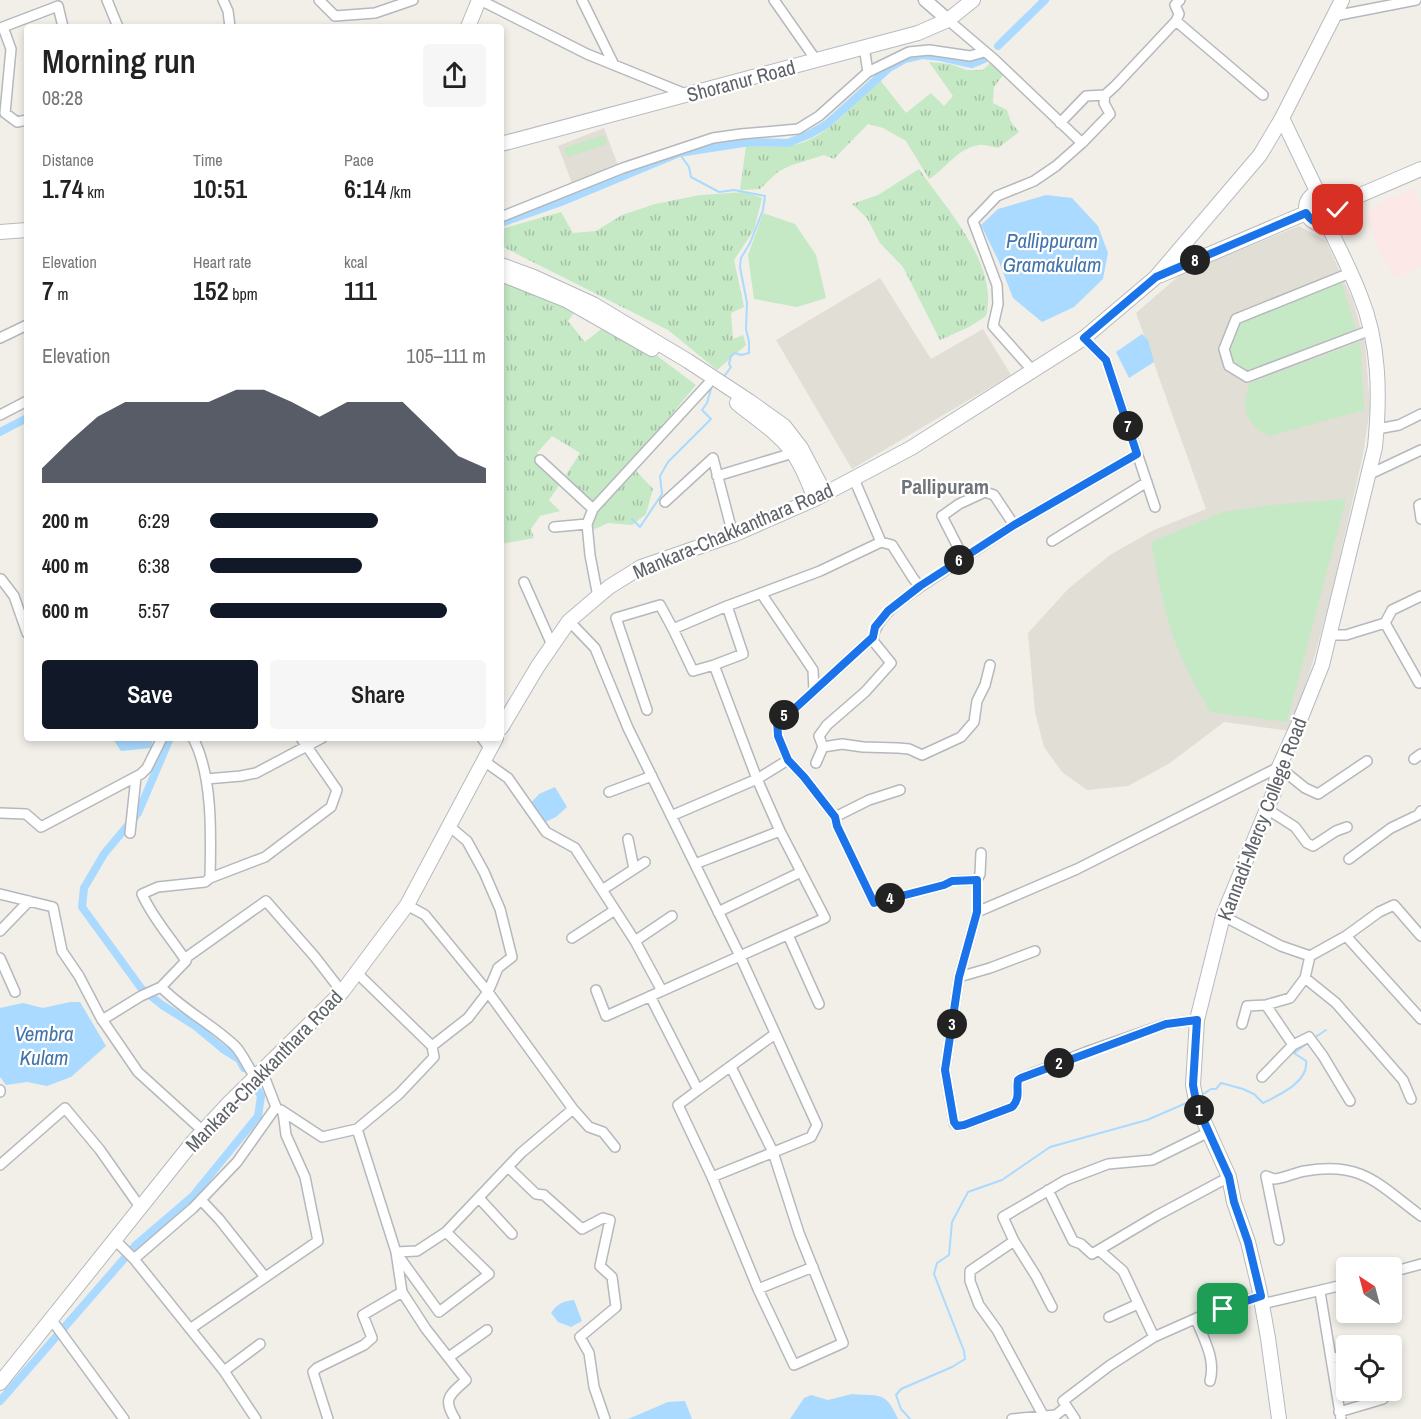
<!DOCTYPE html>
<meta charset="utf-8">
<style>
:root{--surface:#fff;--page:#f6f6f6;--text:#222;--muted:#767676;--accent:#111827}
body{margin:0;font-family:"Archivo Narrow",sans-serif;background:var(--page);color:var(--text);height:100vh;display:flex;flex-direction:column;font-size:22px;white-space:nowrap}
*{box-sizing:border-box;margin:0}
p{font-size:20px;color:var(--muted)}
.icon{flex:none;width:33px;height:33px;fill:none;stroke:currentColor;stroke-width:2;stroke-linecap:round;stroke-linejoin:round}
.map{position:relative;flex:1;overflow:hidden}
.details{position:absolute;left:24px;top:24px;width:480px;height:717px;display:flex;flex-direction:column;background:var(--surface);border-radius:6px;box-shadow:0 3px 9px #0003}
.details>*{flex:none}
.needle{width:39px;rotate:324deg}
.tools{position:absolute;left:1336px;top:1257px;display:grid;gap:12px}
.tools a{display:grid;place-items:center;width:66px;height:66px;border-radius:6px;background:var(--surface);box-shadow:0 3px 9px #0003;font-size:30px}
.pin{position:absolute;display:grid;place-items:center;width:51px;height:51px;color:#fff;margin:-26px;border-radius:12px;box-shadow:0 3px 9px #0006}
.km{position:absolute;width:30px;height:30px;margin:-15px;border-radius:50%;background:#222;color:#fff;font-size:16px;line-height:30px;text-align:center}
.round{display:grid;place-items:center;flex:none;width:63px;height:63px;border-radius:6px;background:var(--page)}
.summary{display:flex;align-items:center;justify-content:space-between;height:102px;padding:0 18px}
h1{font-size:33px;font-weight:600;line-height:45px}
.figures{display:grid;grid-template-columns:repeat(3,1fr);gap:9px;height:102px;padding:6px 18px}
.figures div{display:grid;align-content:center}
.figures b{font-size:26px;font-weight:600}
.figures small{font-size:16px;font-weight:400}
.figures p{font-size:16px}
.chart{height:168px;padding:12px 18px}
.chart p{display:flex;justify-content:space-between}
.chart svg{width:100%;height:108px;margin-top:6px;fill:var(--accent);opacity:.7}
.action{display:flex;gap:12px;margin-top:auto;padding:12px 18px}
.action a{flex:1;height:69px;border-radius:6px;background:var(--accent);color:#fff;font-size:24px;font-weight:600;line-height:69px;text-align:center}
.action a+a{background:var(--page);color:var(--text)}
ul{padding:0 18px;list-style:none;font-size:20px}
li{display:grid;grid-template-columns:96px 72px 1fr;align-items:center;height:45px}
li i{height:15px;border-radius:8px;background:var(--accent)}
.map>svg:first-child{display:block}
.education{fill:#e1ded6}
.medical{fill:#fce8e6}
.grass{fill:url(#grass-tufts)}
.park{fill:#c5e8c5}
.water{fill:#aadaff}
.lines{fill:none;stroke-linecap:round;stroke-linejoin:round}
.stream{stroke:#aadaff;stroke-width:2}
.canal{stroke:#aadaff;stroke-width:8}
.minor-casing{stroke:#b5b8bc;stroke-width:12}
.tertiary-casing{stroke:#b5b8bc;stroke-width:15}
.secondary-casing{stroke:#b6babf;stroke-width:16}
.minor{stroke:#fff;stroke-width:9}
.tertiary{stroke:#fff;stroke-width:12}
.secondary{stroke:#fff;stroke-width:14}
.route-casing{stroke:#fff;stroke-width:12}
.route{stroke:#1a73e8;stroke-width:8}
.labels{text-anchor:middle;stroke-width:4.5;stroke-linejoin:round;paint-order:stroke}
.street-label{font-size:20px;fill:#5f6368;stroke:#fff}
.water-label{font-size:21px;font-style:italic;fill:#4174aa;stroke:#fff}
.neighbourhood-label{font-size:21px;font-weight:bold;fill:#70757a;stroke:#fff}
</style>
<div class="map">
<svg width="1421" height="1419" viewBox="0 0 1421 1419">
<defs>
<pattern id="grass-tufts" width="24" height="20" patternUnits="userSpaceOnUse" patternTransform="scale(1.5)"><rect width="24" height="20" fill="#c5e8c5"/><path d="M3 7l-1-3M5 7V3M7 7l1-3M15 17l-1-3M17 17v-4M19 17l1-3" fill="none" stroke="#a3c0a4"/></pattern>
</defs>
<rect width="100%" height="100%" fill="#f1efe8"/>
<path class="education" d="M604,128L619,168L573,186L558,146Z
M1299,226L1326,241L1352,298L1365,342L1370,407L1363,455L1331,595L1315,655L1291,731L1224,722L1170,763L1128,786L1087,790L1062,772L1044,747L1035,712L1028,633L1068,589L1110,555L1154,530L1206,509L1136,313L1181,274Z
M880,278L931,359L983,329L1011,375L852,469L776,340Z"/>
<path class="medical" d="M1413,187L1421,207V266L1396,278L1379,252L1366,214L1389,198L1401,195Z"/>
<path class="grass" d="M929,62L950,64L966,70H983L990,63L1003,75L994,87L993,103L1007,110L1011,122L1019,132L998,148C992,147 984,144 979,145C957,148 946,169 929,179L906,141L883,128L868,124L834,159L824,155L792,165L779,171L760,189L740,190L746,146C761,146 778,147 793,145C827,140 855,100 880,80L906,113L931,93L944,106L953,96Z
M919,169C947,210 999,264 986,316L969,327L940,340L903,267L880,243L867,218L852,204L878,195Z
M745,192L762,198L754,230L734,260L744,307L731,313L733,339L743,335L746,345L717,370L668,330L501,246V229L561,212L573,233L596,231L622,215L655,204L700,195Z
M501,280L576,310L568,321L585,342L605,326L656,355L696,385L635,458L637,472L653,489L646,514L632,525L608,523L595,529L587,522L595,507L566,475L580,453L552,436L537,453L560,484L549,500L560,511L540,516L531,529L534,538L501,544Z"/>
<path class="park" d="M604,135L607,144L567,157L564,148Z
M763,213L795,224L816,255L826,298L797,307L754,299L748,255Z
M1340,278L1356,329L1249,370L1240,369C1229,357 1224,347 1224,331L1233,318Z
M1360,342L1364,410L1269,436C1246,426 1240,406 1250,383Z
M1346,499L1287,722L1210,712C1196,686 1181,661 1172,633C1162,603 1157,572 1151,542L1223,512L1271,505Z"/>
<path class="water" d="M1046,195L1072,198L1098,226L1108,253L1103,279L1074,307L1042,322L1013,298L999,262L981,225L998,209Z
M1142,334L1148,340L1154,362L1129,378L1116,352Z
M112,738H153L151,748L121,751Z
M555,787L567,807L556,817L541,824L530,804L539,794Z
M70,1002H80L106,1046L71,1077L47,1086L27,1082L6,1085L0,1077V1008L23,1003L43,1008Z
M574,1300L582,1321L571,1327L558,1322L551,1313C557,1304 563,1301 574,1300Z
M852,1394C878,1397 885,1389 898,1419H790L804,1398L811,1395L828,1400Z
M685,1401L692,1419H628L668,1402Z"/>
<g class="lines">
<path class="stream" d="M679,153L689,167L691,177L719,192L734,190L765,196L763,210L750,243L741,258L740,267L747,303L746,329L749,342V353L741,355L735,353L731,356L729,364L731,367L723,378
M632,519L640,527L662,494L660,476L668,462L711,419L702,410L707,403L711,389
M1317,1036L1326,1030
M1200,1096L1211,1089H1216L1221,1083L1243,1089L1254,1094L1263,1103C1279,1095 1309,1082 1306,1061L1294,1053L1305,1045
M910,1419L901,1409L896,1395L901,1389L952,1367L965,1359L964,1351L934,1274L937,1263L949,1255L952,1222L968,1192L1002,1180L1050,1147L1147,1120L1191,1101"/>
<path class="canal" d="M998,46L1045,0
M501,223L561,202L679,153L750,142L788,143L810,134L827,124L889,68L905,59L922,55L940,57L972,64L984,59
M0,432L27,418
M170,738L138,813L104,854L84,888L82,907L141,988L162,1005L194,1025L223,1049L239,1059L244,1068
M0,1401L137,1244L193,1196L258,1116L261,1096L256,1087"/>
<defs>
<path id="minor" d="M107,0L118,27
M223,0L228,11L230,27
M319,0L335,16L375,13L413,0
M480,0L587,54L688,95
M582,0L614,65
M774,0L816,60
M1334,16L1416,0
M948,20L995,60L1082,143L1056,166L1034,181L997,196L973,221L997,285L998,304L993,326L1033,371
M1176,21L1263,95
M864,47L868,72
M27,120L17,122L5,113L11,49L3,27L58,6L63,27
M1060,123L1086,96L1105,95L1115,86L1176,21L1179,14L1175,5L1180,0
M1082,143L1110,114L1104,103L1105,95
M501,217L623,168L713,138L741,134L798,129L819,116L868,72L909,52L929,50L970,56L984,52
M1350,273L1236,319L1224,349L1229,366L1247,377L1371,330
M0,338L27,325
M1084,338L1106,360L1155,507
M0,415L27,401
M1377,429L1399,425L1421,414
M540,460L593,509
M1368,475L1421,450
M717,476L793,453
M854,479L881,542
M665,502L713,458L733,535
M1421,504L1419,505L1421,519
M554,527L587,524
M1052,541L1147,482
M963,557L942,516L959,504L985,492L994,495L1014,525
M1,579L14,596L27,633
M524,582L552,645
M761,593L813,670L814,691L792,711L777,719L778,736L788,760L804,777L835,817L837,826L874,903L944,885L952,881L977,880
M598,597L590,555L587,524L593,509L708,384
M569,621L595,648L628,728L740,956L817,1125L811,1137L712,1177L758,1289L794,1365L843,1343L799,1233L773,1152L731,1067
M1385,623L1419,683
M1331,635H1346L1385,623L1392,610L1421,596
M714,665L743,654L727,606
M814,691L873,637C878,614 903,600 920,587
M647,710L616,618L660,605L673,629L727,606L820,571L881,542L892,545L913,578L920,587L1014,525L1137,454
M482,738L490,749
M823,747L819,736L827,725L865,692L891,663L874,642L873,637
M1414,759L1421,754
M484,761L508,778L546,832L575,848L635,941L662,991
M816,763L823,747L842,744L863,747L898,748L909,749L922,755L961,737L974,722L977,701L985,685L990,665
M206,779L241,776L256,773L322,738
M609,792L652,776
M1267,809L1295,827L1307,843L1313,846L1336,831L1347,827
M0,813L26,814L41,827L141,774L147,768L162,738
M671,816L757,779L788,760
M835,817L869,800L900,790
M130,833L136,777
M628,839L634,869
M981,853L980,874L977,880V912L959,977L945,1070L954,1123L957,1126L964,1125L1012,1107C1021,1098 1016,1089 1018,1080L1021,1078L1086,1052L1166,1024L1197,1020
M1349,859L1391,828L1418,815L1421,811
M695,864L780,831
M210,878L265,857L331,807L337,790L301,738
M602,890L645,862
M0,894L53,907L62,951L79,976L101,1018L138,1072L203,1131
M407,905L425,915L488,992L573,1109L589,1127L603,1132L615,1147
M718,912L801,872
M977,912L1077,869L1279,767L1305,788L1318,794L1367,761
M1223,916L1281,946L1310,956L1305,978
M0,931L29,901
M788,935L819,1004
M1346,936L1379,912L1394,905L1421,936
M572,938L615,910
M635,941L672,916
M1310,956L1346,936L1421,1019
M0,958L15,992
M186,961L187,957L266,901L315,957L342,992
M357,973L432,1046L468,1018L488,992L498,968L512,957L500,909L484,872L467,841L449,826
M959,977L990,968L1035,951
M596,990L606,1016L825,918L780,831L757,779L714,665L693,671L673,629
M650,996L698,1090L678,1105L712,1177
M102,1020L141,996L161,987
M1242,1024L1247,1006L1266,1005
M432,1046L434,1057L399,1094L357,1129L396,1252L417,1251L446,1232L521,1153L573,1109
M1262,1077L1293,1045
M0,1090V1092
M698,1090L775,1034
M1350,1101L1323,1056L1309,1037L1293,1045L1266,1005L1290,998L1305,978L1336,1003L1403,1080L1411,1099
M281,1110L322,1137L357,1129
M0,1165L65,1108L100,1150L140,1207
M508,1167L536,1194L544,1195L582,1229L603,1218L610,1220L600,1266L612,1277L616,1307L580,1337L589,1353L594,1387L605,1419
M1048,1190L1073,1241L1081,1244L1092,1254L1156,1216L1229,1177
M479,1198L512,1234
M201,1200L219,1219L265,1277
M114,1239L134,1259L193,1208L237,1162L276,1107L262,1071L253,1074C247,1065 242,1053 235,1046C212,1024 183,1010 161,987L186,961C172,939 153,919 142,894L158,887L205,882L210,878C211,836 213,776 193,738
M1279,1240L1266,1176L1274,1179C1284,1178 1294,1173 1305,1171C1362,1161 1378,1184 1421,1216
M1014,1241L1036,1276L1052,1307
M1100,1251L1123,1271L1154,1337
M396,1252L402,1292L426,1329L466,1380C450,1395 442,1398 455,1419
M397,1254L439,1312L489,1274L446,1232
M134,1259L224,1371L256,1419
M1392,1272L1421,1264
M758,1289L813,1267
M1320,1292L1341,1419
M1262,1304L1347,1284
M1109,1317L1138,1304
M51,1319L124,1419
M1196,1319C1204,1340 1216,1359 1210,1381
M190,1329L318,1241L305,1177L286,1135L283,1112
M449,1357L487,1330
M1331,1358L1347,1357
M224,1371L260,1344
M1339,1412L1383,1399
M1044,1417L997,1330L979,1305L970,1281V1271L1014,1241L1003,1217L1066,1180L1108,1164L1152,1160L1209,1132
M328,1419L313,1372L317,1368L364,1345L372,1338L363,1315L402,1292
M1012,1419L1056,1415L1066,1407
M1075,1419L1063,1401L1109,1366L1154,1337L1208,1313L1261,1296"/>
<path id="tertiary" d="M925,0L948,20"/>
<path id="secondary" d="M468,27L479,0
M1282,118L1318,193
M501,144L918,33L948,20L973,0
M1306 208a16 16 0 1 1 32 0a16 16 0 1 1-32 0Z
M1337,205L1421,169
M0,232L27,230
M501,265L534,277L593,304L688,361L749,401L784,426L801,448L825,494
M1161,275L1306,213
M506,276L566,300L652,349
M737,403C755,418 779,433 793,453C803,467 809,484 815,499
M501,728L538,666L569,621L609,587L641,567L733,535L815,499L911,448L1084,338L1156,277L1260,155L1282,118L1342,0
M0,1383L192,1143L229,1103L342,992L407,905L496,738
M1279,1419L1268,1338L1259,1288L1248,1242L1234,1202L1229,1177L1197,1106L1193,1085L1197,1020L1223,916L1274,792L1279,767L1298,725L1322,665L1375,447C1380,397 1380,343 1360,295C1351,271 1338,247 1327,223"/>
</defs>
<use href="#minor" class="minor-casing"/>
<use href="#tertiary" class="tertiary-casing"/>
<use href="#secondary" class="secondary-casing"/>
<use href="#minor" class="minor"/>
<use href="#tertiary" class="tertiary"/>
<use href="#secondary" class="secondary"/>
</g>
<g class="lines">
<defs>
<path id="route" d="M1223,1309L1261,1296L1248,1242L1234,1202L1229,1177L1197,1106L1193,1085L1197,1020L1166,1024L1021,1078L1018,1080C1016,1089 1021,1098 1012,1107L964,1125L957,1126L954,1122L945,1070L959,977L977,912V880L952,881L944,885L874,903L837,826L835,817L804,777L788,760L778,736L777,719L792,711L873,637L875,627L888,611L920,586L1014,525L1137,454L1106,360L1084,338L1156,277L1306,213C1315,228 1332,226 1338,210"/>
</defs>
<use href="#route" class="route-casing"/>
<use href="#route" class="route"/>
</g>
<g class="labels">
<g class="street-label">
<text transform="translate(741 81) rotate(-15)" y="7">Shoranur Road</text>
<text transform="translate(733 531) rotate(-23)" y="7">Mankara-Chakkanthara Road</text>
<text transform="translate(1262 819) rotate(-69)" y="7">Kannadi-Mercy College Road</text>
<text transform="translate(264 1071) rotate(-46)" y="7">Mankara-Chakkanthara Road</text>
</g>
<g class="water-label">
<text x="1052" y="248">Pallippuram<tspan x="1052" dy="24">Gramakulam</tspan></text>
<text x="44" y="1041">Vembra<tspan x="44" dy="24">Kulam</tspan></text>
</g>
<g class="neighbourhood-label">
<text x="945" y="494">Pallipuram</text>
</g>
</g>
</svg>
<div class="tools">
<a><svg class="needle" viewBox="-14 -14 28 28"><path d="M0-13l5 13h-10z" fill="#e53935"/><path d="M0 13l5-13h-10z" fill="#767676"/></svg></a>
<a><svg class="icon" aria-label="locate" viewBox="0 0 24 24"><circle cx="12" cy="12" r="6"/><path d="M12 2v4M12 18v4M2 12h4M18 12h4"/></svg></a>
</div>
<div class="pin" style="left:1223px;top:1309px;background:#1e9e55"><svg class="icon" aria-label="arrive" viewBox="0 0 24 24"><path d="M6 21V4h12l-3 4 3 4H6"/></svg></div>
<div class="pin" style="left:1338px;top:210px;background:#d93025"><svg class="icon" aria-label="check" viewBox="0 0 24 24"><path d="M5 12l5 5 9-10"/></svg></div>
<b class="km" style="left:1199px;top:1110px">1</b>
<b class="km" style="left:1059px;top:1063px">2</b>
<b class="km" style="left:952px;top:1024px">3</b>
<b class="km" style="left:890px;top:898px">4</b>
<b class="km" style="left:784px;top:715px">5</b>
<b class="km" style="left:959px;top:560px">6</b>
<b class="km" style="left:1128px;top:426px">7</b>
<b class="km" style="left:1195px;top:260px">8</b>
<section class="details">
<div class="summary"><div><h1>Morning run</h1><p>08:28</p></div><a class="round"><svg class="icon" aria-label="share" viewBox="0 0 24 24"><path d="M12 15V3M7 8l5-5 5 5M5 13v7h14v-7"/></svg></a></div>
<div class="figures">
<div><p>Distance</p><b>1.74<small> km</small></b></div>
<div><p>Time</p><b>10:51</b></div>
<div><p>Pace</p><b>6:14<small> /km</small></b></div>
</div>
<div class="figures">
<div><p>Elevation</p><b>7<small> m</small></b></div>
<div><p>Heart rate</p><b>152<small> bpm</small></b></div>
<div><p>kcal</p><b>111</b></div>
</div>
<div class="chart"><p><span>Elevation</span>105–111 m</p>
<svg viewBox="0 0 160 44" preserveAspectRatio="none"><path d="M0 44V38L10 27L20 17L30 11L40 11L50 11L60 11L70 6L80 6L90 11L100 17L110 11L120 11L130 11L140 22L150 33L160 38V44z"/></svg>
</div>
<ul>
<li><b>200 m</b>6:29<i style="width:61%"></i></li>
<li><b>400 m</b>6:38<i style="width:55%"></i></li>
<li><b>600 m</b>5:57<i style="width:86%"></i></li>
</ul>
<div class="action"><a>Save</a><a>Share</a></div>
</section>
</div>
